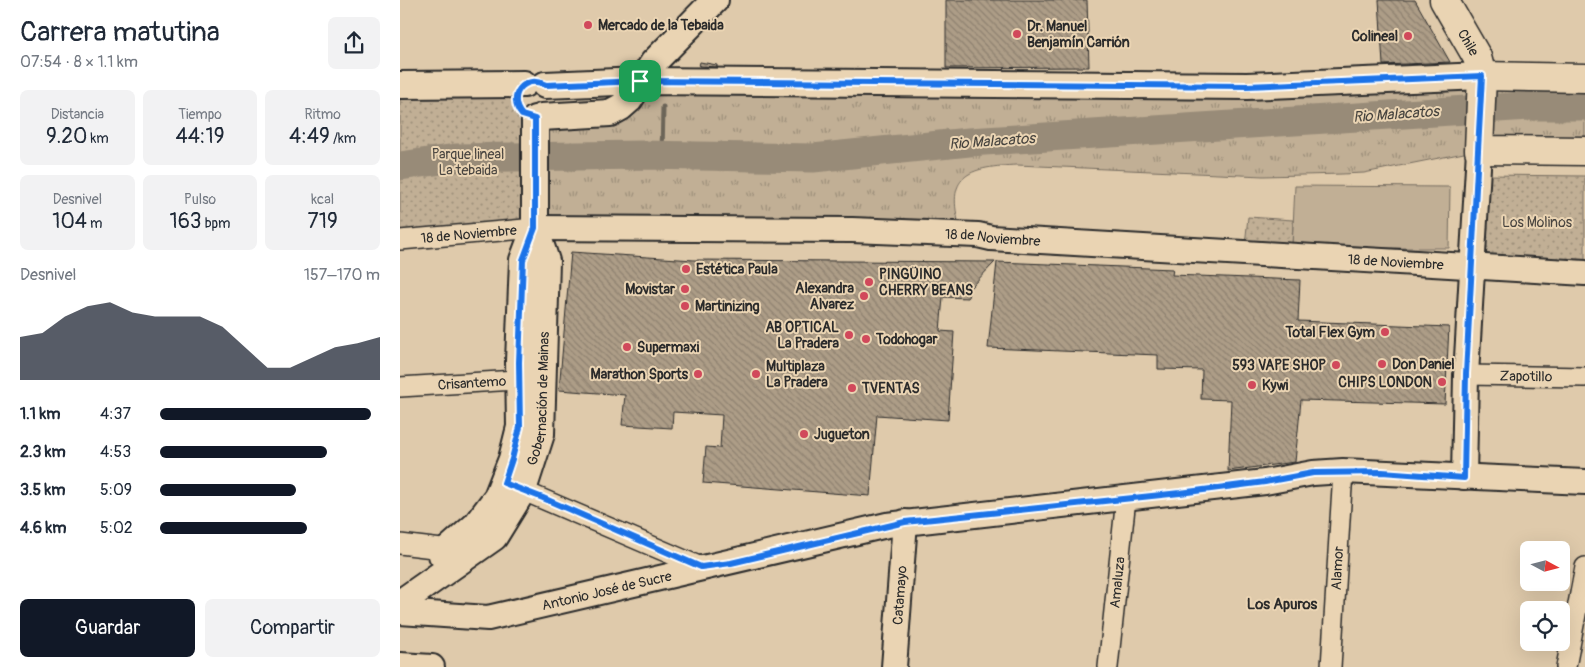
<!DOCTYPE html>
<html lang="es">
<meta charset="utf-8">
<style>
:root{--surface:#fff;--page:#f2f2f3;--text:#1f2937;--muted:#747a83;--accent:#111827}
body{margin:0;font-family:Pangolin,sans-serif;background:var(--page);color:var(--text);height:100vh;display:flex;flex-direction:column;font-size:19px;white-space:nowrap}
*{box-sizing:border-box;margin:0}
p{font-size:16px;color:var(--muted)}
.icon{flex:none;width:28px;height:28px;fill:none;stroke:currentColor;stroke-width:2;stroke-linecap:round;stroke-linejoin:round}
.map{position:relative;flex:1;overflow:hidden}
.sheet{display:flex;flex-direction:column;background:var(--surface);width:400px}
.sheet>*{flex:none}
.needle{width:32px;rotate:97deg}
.tools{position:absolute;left:1120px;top:541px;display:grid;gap:10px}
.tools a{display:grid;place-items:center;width:50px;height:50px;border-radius:8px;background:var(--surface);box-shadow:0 5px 20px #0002;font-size:25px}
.pin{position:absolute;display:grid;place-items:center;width:42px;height:42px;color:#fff;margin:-21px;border-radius:10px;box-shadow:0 2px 8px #0006}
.round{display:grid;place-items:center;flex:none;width:52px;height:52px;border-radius:8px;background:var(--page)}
.overview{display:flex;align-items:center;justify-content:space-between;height:85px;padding:0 20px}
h1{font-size:28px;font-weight:600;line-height:38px}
.stats{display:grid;grid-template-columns:repeat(3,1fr);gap:8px;height:85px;padding:5px 20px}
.stats div{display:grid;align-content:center;border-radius:8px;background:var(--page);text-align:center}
.stats b{font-size:21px;font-weight:600}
.stats small{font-size:14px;font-weight:400}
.stats p{font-size:14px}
.chart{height:140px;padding:10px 20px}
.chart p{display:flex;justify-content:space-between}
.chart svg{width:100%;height:90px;margin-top:5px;fill:var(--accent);opacity:.7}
.primary-button{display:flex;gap:10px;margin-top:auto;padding:10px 20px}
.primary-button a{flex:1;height:58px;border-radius:8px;background:var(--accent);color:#fff;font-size:20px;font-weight:600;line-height:58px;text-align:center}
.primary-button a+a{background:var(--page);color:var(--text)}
ul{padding:0 20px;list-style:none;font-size:16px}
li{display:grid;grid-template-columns:80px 60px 1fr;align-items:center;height:38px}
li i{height:12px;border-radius:6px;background:var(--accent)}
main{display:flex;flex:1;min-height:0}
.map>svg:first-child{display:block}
.grass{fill:url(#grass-tufts);stroke:#766d60}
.park{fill:url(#park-dots);stroke:#766d60}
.pitch{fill:#c1af95;stroke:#766d60}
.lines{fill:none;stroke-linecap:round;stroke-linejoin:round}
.stream{stroke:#6c6559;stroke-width:5}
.river{stroke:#988b78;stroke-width:29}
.building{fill:url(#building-back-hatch);stroke:#2b2b2b}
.minor-casing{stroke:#2b2b2b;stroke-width:22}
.tertiary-casing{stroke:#2b2b2b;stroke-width:28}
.secondary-casing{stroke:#2b2b2b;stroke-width:30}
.primary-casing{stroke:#2b2b2b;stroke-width:31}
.minor{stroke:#ead4b3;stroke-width:19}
.tertiary{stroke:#ead4b3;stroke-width:24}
.secondary{stroke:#ead4b3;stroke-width:26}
.primary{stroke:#ead4b3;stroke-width:28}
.route-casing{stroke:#fff;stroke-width:10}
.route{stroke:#1a73e8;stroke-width:6}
.poi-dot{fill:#d1495b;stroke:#ead4b3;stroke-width:2}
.labels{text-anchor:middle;stroke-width:4;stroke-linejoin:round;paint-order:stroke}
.poi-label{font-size:14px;font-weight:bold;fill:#2b2b2b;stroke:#ead4b3;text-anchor:start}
.street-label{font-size:14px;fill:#2b2b2b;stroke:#ead4b3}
.park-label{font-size:14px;fill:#494540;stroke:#ead4b3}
.water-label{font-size:15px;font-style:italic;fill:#46433e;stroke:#ead4b3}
.neighbourhood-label{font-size:15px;font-weight:bold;fill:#2b2b2b;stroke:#ead4b3}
</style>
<main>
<section class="sheet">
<div class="overview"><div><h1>Carrera matutina</h1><p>07:54 · 8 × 1.1 km</p></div><a class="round"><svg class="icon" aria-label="share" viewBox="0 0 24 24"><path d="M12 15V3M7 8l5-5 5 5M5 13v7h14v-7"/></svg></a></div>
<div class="stats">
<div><p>Distancia</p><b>9.20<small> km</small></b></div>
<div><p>Tiempo</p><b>44:19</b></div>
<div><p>Ritmo</p><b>4:49<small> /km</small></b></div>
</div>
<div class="stats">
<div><p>Desnivel</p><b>104<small> m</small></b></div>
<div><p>Pulso</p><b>163<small> bpm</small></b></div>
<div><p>kcal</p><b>719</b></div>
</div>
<div class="chart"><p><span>Desnivel</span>157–170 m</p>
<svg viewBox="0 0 160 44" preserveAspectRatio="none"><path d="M0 44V23L10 21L20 13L30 8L40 6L50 11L60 13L70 13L80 13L90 18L100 28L110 38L120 38L130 33L140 28L150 26L160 23V44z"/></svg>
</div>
<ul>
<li><b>1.1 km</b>4:37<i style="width:96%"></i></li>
<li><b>2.3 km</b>4:53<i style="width:76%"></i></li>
<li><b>3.5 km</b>5:09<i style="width:62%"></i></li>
<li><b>4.6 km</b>5:02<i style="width:67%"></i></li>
</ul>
<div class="primary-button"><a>Guardar</a><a>Compartir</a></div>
</section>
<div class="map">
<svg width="1185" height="667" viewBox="0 0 1185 667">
<defs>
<pattern id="grass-tufts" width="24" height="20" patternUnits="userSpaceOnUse" patternTransform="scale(1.25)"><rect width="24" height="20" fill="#c1af95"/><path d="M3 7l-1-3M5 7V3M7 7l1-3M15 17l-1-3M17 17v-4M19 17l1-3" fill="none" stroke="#9d8f7a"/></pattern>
<pattern id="park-dots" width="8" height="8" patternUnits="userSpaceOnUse" patternTransform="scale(1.25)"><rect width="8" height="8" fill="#c1af95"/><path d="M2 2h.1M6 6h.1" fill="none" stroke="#9d8f7a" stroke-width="1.8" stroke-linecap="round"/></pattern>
<pattern id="building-back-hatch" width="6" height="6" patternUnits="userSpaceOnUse" patternTransform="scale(1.25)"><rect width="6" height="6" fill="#ad9d87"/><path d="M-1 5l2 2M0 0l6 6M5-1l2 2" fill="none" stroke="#8d806f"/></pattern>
</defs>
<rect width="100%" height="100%" fill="#dfcaab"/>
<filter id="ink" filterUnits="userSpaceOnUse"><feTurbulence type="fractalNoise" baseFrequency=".02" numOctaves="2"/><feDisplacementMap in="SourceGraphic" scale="10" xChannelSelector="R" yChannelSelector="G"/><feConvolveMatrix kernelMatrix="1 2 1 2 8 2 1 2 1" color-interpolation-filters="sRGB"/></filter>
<g filter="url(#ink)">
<path class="grass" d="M1185,78V151L1079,150L964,173L942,174L863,176L617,165C572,167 545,173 559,224L135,228L141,117L210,113L236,89Z"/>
<path class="park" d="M0,85L115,96L119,111L127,117L135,228L0,240Z
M1083,175L1185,176V270L1080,266Z
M848,217L893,220L892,248L845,245Z"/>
<path class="pitch" d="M895,186L1050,187L1049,248H892Z"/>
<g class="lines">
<path class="stream" d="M262,155L263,107"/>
<path class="river" d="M0,166L56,158L112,157L241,155L413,158L569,142L1129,106H1185"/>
</g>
<path class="building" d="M546,0H687L689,67L546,68Z
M979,0H1015L1050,62L983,65Z
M300,62L317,65V67L299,66Z
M171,252L294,260L595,262L569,289L568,298L543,297L540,331L554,332L548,420L477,415L470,496L303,483L306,447L320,448L322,415L273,412L272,428L222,425L225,395L159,390Z
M597,262L773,269L772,275L900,280L898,321L1049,327L1045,404L901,400L895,462L828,471L831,400L801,399L802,370L758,369V355L588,348Z"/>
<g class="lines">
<defs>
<g id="minor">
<path id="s1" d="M0,240L135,228"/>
<path id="s2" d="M1066,375L1185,377"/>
<path id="s3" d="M0,387L131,379"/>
<path d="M112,486L301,567"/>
<path d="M0,544L50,550L56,552"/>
<path id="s4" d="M708,667L726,498"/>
<path id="s5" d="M931,667L943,471"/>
<path d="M1166,667L1185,567"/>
</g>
<g id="tertiary">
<path id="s6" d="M135,228L452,230L578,235L591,238L1185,273"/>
<path d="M1064,477L1066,375L1079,150"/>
<path id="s7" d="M0,612L88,618L487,525L865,482L913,473L943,471L1185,482"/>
<path d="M0,665L32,667"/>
<path id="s8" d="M494,667L505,522"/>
</g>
<g id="secondary">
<path d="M0,85L124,84"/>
<path d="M145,85L240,81L847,86L1082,76"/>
<path d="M141,117L210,113L221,107L229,100L254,62L315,0"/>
<path d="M42,555L76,525L97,497L112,459L120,427L119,361L123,260L135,228"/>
<path id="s9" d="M0,603L94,537L123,490L141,434L146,261L135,228V119"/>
</g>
<g id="primary">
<path id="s10" d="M1044,0L1077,57L1082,76L1079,150L1185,151"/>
<path d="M1082,76L1185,78"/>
</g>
</defs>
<use href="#minor" class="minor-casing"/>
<use href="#tertiary" class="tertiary-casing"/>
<use href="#secondary" class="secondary-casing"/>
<use href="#primary" class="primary-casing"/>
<use href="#minor" class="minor"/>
<use href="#tertiary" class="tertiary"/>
<use href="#secondary" class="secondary"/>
<use href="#primary" class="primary"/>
</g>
</g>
<g class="lines" filter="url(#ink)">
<defs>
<path id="route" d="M1082,76L1066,374L1064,478L982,472L913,473L865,482L780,493L505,522L331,563L301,567L143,498L104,483L112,459L120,427L119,362L123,260L135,228V119L122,115C106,97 124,73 146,85L240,81L847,86Z"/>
</defs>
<use href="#route" class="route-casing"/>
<use href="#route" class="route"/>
</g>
<g class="poi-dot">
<circle cx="188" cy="25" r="5"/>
<circle cx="617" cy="34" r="5"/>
<circle cx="1008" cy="36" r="5"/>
<circle cx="286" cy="269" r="5"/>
<circle cx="469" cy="282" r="5"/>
<circle cx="285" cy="289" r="5"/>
<circle cx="464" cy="296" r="5"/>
<circle cx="285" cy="306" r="5"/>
<circle cx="985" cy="332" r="5"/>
<circle cx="449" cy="335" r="5"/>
<circle cx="466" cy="339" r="5"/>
<circle cx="227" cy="347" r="5"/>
<circle cx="982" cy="364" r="5"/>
<circle cx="936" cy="365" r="5"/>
<circle cx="298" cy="374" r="5"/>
<circle cx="356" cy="374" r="5"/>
<circle cx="1042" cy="382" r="5"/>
<circle cx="852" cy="385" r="5"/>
<circle cx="452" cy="388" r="5"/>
<circle cx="404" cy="434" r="5"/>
</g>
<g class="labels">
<g class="poi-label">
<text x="198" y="30">Mercado de la Tebaida</text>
<text x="627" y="31">Dr. Manuel<tspan x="627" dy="16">Benjamín Carrión</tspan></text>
<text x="998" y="41" text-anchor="end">Colineal</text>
<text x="296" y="274">Estética Paula</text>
<text x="479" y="279">PINGÜINO<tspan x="479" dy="16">CHERRY BEANS</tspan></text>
<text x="454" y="293" text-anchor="end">Alexandra<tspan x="454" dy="16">Alvarez</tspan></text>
<text x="275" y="294" text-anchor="end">Movistar</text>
<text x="295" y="311">Martinizing</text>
<text x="439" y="332" text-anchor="end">AB OPTICAL<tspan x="439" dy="16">La Pradera</tspan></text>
<text x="975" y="337" text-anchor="end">Total Flex Gym</text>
<text x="476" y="344">Todohogar</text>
<text x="237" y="352">Supermaxi</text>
<text x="992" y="369">Don Daniel</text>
<text x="926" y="370" text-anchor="end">593 VAPE SHOP</text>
<text x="366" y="371">Multiplaza<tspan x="366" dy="16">La Pradera</tspan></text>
<text x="288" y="379" text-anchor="end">Marathon Sports</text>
<text x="1032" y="387" text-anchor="end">CHIPS LONDON</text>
<text x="862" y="390">Kywi</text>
<text x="462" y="393">TVENTAS</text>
<text x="414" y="439">Jugueton</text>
</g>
<g class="street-label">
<text dy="5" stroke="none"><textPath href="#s10" startOffset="49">Chile</textPath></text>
<text dy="5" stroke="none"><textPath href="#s1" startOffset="69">18 de Noviembre</textPath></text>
<text dy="5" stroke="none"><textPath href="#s6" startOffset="458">18 de Noviembre</textPath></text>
<text dy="5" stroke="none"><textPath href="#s6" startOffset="862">18 de Noviembre</textPath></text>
<text dy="5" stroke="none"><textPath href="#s2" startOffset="60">Zapotillo</textPath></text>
<text dy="5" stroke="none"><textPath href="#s3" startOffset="72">Crisantemo</textPath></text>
<text dy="5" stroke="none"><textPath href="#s9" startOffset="264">Gobernación de Mainas</textPath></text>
<text dy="5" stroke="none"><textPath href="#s5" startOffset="99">Alamor</textPath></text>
<text dy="5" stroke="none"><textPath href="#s4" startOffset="85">Amaluza</textPath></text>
<text dy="5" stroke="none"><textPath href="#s7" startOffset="210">Antonio José de Sucre</textPath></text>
<text dy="5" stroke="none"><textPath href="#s8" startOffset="72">Catamayo</textPath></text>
</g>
<g class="park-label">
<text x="68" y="159">Parque lineal<tspan x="68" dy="16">La tebaida</tspan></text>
<text x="1137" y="227">Los Molinos</text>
</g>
<g class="water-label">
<text transform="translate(996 114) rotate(-4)" y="5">Rio Malacatos</text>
<text transform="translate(592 141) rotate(-4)" y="5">Rio Malacatos</text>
</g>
<g class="neighbourhood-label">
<text x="882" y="609">Los Apuros</text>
</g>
</g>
</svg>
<div class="tools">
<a><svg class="needle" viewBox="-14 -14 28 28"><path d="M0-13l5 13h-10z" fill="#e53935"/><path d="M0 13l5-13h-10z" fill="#747a83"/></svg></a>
<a><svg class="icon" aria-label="locate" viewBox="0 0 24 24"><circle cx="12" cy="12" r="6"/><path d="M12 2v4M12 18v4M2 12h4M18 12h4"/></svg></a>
</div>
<div class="pin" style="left:240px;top:81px;background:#1e9e55"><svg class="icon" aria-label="arrive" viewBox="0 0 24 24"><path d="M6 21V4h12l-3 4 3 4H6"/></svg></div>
</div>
</main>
